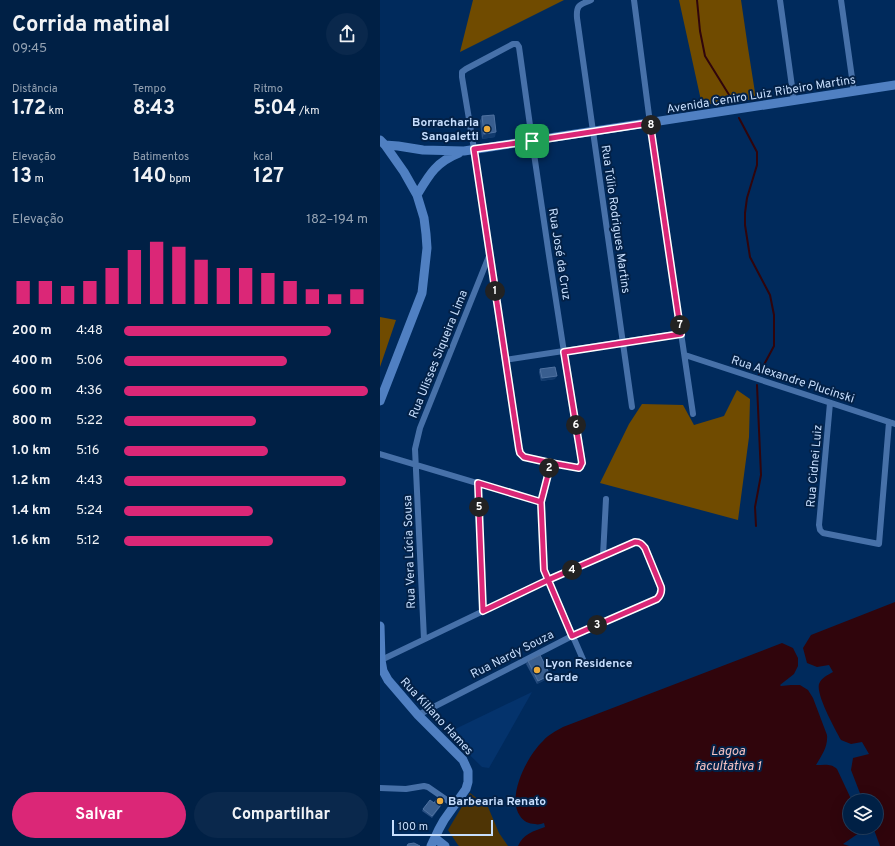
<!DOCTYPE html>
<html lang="pt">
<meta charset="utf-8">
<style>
:root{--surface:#002045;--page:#0a284c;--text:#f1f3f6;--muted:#95a3b3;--line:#223e5e;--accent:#db2777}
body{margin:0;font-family:Overpass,sans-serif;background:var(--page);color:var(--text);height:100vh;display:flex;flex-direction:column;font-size:15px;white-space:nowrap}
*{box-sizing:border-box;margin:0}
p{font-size:13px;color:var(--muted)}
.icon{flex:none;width:22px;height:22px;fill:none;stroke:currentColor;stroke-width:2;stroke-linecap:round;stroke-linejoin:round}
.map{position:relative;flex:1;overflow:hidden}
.details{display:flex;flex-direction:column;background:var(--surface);width:380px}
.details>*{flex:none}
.buttons{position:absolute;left:463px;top:794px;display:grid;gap:8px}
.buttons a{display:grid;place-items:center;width:40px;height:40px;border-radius:50%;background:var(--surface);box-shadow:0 4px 16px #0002,0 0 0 1px var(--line);font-size:20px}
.scale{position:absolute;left:12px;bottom:10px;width:101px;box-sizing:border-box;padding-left:4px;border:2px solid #c7defd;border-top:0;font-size:11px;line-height:14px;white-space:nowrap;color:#c7defd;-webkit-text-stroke:3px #032147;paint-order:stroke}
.pin{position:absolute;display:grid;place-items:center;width:34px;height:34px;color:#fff;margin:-17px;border-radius:8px;box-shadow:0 2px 6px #0006}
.km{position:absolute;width:20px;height:20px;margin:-10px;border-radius:50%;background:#222;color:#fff;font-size:11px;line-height:20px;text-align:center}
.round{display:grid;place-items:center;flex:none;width:42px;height:42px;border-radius:21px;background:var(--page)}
.headline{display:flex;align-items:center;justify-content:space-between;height:68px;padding:0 12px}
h1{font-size:22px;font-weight:700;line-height:30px}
.stats{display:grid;grid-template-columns:repeat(3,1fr);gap:6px;height:68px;padding:4px 12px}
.stats div{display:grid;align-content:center}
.stats b{font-size:20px;font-weight:700}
.stats small{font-size:11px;font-weight:400}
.stats p{font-size:11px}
.chart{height:112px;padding:8px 12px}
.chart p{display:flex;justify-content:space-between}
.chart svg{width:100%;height:72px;margin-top:4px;stroke:var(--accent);stroke-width:6}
.cta{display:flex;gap:8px;margin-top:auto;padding:8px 12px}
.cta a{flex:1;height:46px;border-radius:24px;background:var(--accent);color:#fff;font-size:16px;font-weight:700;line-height:46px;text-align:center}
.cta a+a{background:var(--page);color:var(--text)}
ul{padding:0 12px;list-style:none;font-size:13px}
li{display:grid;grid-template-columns:64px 48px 1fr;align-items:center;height:30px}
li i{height:10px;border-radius:5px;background:var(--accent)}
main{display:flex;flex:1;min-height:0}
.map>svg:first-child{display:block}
.built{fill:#04336c}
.green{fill:#4e3405}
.forest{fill:#704b00}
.water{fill:#30050c}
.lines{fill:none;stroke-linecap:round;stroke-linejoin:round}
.stream{stroke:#30050c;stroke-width:2}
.street{stroke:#4771a9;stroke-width:6}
.secondary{stroke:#5080c2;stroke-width:9}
.wall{fill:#284f82}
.shaded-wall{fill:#113a6d}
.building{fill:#395e8f;stroke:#4f72a1}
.route-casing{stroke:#fff;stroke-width:8}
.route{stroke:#db2777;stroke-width:5}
.poi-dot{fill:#eba93a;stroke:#032147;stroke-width:1.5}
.labels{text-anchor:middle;stroke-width:4;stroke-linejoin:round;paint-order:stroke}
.street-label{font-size:12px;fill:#c7defd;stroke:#032147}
.poi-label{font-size:12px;font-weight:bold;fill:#c7defd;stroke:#032147;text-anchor:start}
.water-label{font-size:13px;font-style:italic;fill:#f3c0c1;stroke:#032147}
</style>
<main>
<section class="details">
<div class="headline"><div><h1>Corrida matinal</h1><p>09:45</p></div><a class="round"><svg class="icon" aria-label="share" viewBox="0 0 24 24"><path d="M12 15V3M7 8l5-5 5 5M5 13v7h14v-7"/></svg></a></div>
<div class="stats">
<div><p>Distância</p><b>1.72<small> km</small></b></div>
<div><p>Tempo</p><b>8:43</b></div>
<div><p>Ritmo</p><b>5:04<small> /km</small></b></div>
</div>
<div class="stats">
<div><p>Elevação</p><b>13<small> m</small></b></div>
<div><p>Batimentos</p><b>140<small> bpm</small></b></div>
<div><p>kcal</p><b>127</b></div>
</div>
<div class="chart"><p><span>Elevação</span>182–194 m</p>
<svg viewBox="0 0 160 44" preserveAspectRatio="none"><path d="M5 44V30M15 44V30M25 44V33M35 44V30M45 44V22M55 44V11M65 44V6M75 44V9M85 44V17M95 44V22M105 44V22M115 44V25M125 44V30M135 44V35M145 44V38M155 44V35"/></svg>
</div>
<ul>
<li><b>200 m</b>4:48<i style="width:85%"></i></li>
<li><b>400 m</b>5:06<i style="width:67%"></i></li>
<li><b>600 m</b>4:36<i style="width:100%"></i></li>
<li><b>800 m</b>5:22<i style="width:54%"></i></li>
<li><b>1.0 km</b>5:16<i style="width:59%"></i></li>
<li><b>1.2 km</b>4:43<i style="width:91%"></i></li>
<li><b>1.4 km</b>5:24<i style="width:53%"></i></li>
<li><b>1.6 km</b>5:12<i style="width:61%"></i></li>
</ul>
<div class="cta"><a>Salvar</a><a>Compartilhar</a></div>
</section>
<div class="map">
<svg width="515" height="846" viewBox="0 0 515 846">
<rect width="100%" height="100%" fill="#002a5c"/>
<path class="built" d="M152,692L109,768L102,767L67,733Z"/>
<path class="green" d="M90,793L108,807L119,833L128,846H79L78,845L68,830Z"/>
<path class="forest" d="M93,0H184L80,52Z
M299,0H361L368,48L376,99L322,105Z
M0,317L16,320L0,367Z
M357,390L370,399L369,437L358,520L220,483L249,424L262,404L303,405L314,425L344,416Z"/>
<path class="water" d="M515,602V846H500L493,827H496V801H483L471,770L473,758L489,754L482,742L471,744L461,740C455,729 436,695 439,684C442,677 448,675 453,672L449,665L437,667L427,663L423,648L431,635Z
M402,643L413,648L418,658V666L414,674L400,685L401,686L411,685H420L428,690L433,698L447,735C448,747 442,755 436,765C444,765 451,763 457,769L472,801H470V827H479V833L463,844L469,846H138C143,834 154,831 165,827L164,823C161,824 158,825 155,824C149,824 143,821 140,816C126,796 148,755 163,741C168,735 176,731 183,727Z"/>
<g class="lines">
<path class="stream" d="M317,0L320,31L325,56L351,98
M359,118L377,152V165L367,198L365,213V225L370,257L390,295L394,315V346L379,374
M376,526L375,507L381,475L377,385"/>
<path class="street" d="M211,0C200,5 196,4 197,18L252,407
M254,0L270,123L313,414
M400,0L414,101
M461,0L474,92
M133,44H137L139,47C158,186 179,325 202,463L201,467L199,468L145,457L140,453L125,360L94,149L82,77V72L86,69Z
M305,355L515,424
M125,360L301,333
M450,403L439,525L440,530L443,533L499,544L509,422
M0,454L161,502
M171,463L161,502L164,570L205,664
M98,483L103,611
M223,556L226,499
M44,639L35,449L40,428L109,256
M1,660L168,580L255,542C260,542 262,544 265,548L281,587C282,592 281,595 277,599L192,636L38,715
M0,788L26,789L44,786L48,787L74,805"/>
<path class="secondary" d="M0,140L5,145L24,172L37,195L44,218L46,234L47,248L42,293L0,401
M5,145L18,146L43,150L84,151L515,85
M37,195C49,175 56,162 79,153
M0,626L1,660L3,671L8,680L38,715L83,760L88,771V782L86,789L64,820L59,829L51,846
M55,838L65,846"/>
</g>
<path class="wall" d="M102,116L115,137L102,139L100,121Z
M160,369L175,379L161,381L159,372Z
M148,661L170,675L169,678L157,684L146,664Z
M54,803H63L52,818L42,811L43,809Z"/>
<path class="shaded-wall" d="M116,132L115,137L102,139L104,134Z
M177,376L175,379L161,381L162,378Z
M170,675L169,678L157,684L158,681Z"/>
<path class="building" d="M114,115L116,132L104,134L102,116Z
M175,367L177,376L162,378L160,369Z
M160,655L170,675L158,681L148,661Z
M58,797L64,801L52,816L43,809L50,800L54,803Z
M34,843L40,846H27L28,844Z"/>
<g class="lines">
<defs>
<path id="route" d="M152,141L94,149L139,449L140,453L144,457L171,463L161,502L164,570L192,636L277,599C281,595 282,592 281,587L265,548C262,544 260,542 255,542L168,580L103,611L98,483L161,502L171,463L199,468L200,467L202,463L184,352L301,334L270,123L152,141"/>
</defs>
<use href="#route" class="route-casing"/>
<use href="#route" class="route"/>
</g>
<g class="poi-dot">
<circle cx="107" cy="129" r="4"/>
<circle cx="157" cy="670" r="4"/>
<circle cx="60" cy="801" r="4"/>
</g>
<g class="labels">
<g class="street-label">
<text transform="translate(381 94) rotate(-9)" y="4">Avenida Ceniro Luiz Ribeiro Martins</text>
<text transform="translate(236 219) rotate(82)" y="4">Rua Túlio Rodrigues Martins</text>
<text transform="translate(180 254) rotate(81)" y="4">Rua José da Cruz</text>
<text transform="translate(58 354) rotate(-68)" y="4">Rua Ulisses Siqueira Lima</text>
<text transform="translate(413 379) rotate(18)" y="4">Rua Alexandre Plucinski</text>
<text transform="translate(434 466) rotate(-85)" y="4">Rua Cidnei Luiz</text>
<text transform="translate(29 552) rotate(-92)" y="4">Rua Vera Lúcia Sousa</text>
<text transform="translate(132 654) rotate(-27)" y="4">Rua Nardy Souza</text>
<text transform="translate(57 716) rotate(47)" y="4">Rua Kiliano Hames</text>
</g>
<g class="poi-label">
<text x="99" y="126" text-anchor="end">Borracharia<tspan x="99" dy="14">Sangaletti</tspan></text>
<text x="165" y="667">Lyon Residence<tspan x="165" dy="14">Garde</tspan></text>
<text x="68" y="805">Barbearia Renato</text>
</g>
<g class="water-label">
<text x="348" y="755">Lagoa<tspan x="348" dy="15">facultativa 1</tspan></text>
</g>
</g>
</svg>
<div class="buttons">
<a><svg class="icon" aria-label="layers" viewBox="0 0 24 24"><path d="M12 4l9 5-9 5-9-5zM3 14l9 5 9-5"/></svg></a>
</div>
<div class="scale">100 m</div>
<div class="pin" style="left:152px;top:141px;background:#1e9e55"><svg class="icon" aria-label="arrive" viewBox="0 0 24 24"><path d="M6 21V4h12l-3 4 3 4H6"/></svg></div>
<b class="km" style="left:115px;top:291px">1</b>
<b class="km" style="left:169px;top:468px">2</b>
<b class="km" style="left:217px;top:625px">3</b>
<b class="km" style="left:192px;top:570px">4</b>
<b class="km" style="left:99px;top:507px">5</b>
<b class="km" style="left:196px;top:425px">6</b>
<b class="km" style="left:300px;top:325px">7</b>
<b class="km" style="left:271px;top:125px">8</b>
</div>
</main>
